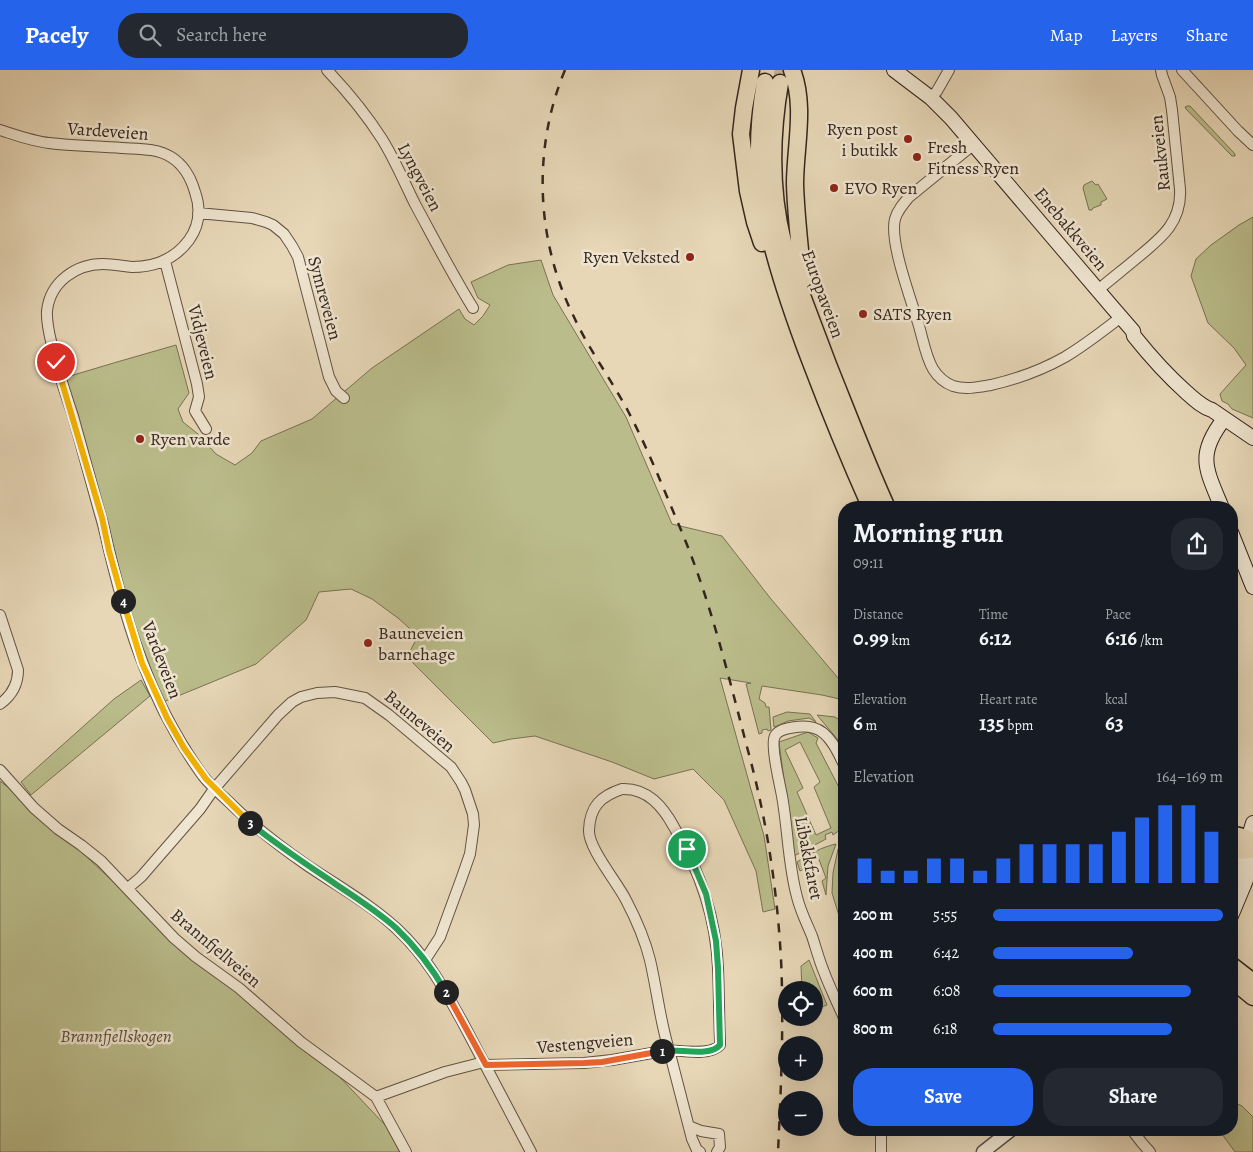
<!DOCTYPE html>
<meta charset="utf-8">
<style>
:root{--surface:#171b24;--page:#242831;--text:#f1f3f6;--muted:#9ea1a6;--accent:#2563eb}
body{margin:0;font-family:Alegreya,serif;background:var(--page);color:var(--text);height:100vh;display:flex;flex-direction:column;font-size:19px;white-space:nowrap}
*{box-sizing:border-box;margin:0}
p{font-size:16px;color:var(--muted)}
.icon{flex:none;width:28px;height:28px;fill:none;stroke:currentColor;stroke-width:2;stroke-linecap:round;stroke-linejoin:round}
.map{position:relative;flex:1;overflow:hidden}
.drawer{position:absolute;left:838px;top:431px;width:400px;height:635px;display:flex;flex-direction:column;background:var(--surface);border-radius:20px;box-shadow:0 5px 20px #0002}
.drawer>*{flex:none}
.fabs{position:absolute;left:778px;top:911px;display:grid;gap:10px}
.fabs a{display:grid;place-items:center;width:45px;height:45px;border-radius:50%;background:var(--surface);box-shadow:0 5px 20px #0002;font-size:25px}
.pin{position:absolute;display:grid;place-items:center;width:42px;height:42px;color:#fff;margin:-21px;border:2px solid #fff;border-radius:50%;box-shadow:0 1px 5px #0007}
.km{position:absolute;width:25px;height:25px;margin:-12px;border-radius:50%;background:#222;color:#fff;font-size:14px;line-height:25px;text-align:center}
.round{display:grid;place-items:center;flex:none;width:52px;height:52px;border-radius:20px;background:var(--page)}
.summary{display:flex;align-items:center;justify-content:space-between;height:85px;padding:0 15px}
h1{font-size:28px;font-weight:600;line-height:38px}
.stats{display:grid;grid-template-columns:repeat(3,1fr);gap:8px;height:85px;padding:5px 15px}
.stats div{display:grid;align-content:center}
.stats b{font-size:21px;font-weight:600}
.stats small{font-size:14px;font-weight:400}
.stats p{font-size:14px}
.chart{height:140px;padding:10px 15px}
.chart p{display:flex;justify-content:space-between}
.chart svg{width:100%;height:90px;margin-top:5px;stroke:var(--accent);stroke-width:6}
.cta{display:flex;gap:10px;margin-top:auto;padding:10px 15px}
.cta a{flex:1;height:58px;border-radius:20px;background:var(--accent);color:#fff;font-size:20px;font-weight:600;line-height:58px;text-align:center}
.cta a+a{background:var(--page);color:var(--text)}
ul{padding:0 15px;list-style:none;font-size:16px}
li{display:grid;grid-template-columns:80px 60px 1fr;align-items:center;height:38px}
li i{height:12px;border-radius:6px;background:var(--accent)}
header{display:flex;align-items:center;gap:30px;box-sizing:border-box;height:70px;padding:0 25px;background:var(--accent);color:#fff}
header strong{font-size:24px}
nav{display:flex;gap:28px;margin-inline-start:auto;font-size:18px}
.search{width:350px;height:45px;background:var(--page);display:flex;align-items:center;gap:12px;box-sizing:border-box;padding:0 18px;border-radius:20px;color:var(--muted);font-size:19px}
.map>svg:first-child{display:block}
.green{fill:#babd8b;stroke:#787254;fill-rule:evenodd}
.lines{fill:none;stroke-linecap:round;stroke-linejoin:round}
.trunk-tunnel{stroke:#c3b498;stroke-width:16;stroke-dasharray:16 8;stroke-linecap:butt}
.minor-casing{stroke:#625244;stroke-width:12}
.tertiary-casing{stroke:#625244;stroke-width:15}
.secondary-casing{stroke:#35261e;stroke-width:16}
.trunk-casing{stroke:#35261e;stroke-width:19}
.minor{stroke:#efe5d0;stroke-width:10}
.tertiary{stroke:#efe5d0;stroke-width:12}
.secondary{stroke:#efe5d0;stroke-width:14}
.trunk{stroke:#e7d7b7;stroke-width:16}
.rail{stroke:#35261e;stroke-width:2.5;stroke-dasharray:9 9;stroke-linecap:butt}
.split-1-casing{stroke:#fff;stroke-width:10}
.split-2-casing{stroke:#fff;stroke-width:10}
.split-3-casing{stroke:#fff;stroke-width:10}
.split-4-casing{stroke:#fff;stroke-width:10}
.split-5-casing{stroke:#fff;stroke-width:10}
.split-1{stroke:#22a559;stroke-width:6}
.split-2{stroke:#f0652b;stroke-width:6}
.split-3{stroke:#22a559;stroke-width:6}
.split-4{stroke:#f5b400;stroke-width:6}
.split-5{stroke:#f5b400;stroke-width:6}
.poi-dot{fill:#8f2418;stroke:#efe5d0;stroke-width:2}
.labels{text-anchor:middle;stroke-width:5;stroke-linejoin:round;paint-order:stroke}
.poi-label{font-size:18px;fill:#35261e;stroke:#efe5d0;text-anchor:start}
.street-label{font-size:18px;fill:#35261e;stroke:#efe5d0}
.park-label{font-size:18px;font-style:italic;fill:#564c39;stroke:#efe5d0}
</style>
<header>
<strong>Pacely</strong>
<div class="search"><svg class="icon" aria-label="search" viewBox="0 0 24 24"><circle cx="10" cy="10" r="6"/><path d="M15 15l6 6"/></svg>Search here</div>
<nav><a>Map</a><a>Layers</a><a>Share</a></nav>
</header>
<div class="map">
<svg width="1253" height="1082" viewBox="0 0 1253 1082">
<rect width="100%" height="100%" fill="#e7d7b7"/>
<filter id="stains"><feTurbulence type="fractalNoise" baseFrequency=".004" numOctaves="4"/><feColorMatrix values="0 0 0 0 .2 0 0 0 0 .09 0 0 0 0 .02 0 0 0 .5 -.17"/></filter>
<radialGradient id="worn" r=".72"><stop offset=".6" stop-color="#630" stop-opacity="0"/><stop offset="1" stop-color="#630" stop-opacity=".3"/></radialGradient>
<path class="green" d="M1187,36H1190L1235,84V86H1232L1186,39L1185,37Z
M1092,111L1096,115L1098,114L1107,129L1101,132V135L1093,138L1092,140H1089L1083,118L1084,115Z
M1253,147V348L1232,339L1228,334L1222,331L1220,324L1246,295L1234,278L1208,253L1191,206L1196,189L1211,175L1239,155Z
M541,190L553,225L626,347L672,454L722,466L771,529L844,615V630L822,625L762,616L759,629L765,633L766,637H769L771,660L768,661L767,659L762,660V663L759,664L746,614L751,613L720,608L764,766L775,839L763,842L756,801L724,730L693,699L654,709L612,692L535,666L511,669L493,673L407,587L418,566L398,548L372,529L351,519L319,522L306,550L256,594L156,635L135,587L60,309L117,292L176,275L189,323L178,339L183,352L198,364L216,384L235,395L252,383L261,371L312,349L372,298L459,239L465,249L474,255L483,246L490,235L478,228L471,212L508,195Z
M141,610L150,626L31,725L21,712L114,629Z
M787,642L810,644L816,652L809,648L788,651L774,657L773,647Z
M817,645L835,647L844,653V671L838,670Z
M808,662L818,668L816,673L844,727V757L833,765L832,762L825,765L826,769L794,786L779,672ZM800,672L820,712L814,717L831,758L816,765L797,722L803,718L785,680Z
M0,711L32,736L119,817L318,984L386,1056L400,1082H0Z
M836,774L828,796L826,825L822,811L826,808L818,787L804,793V799L800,801L797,792C809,784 822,777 836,774Z
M838,779L844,787V862L832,823L833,803Z
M809,890L827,935L814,940V920H802L801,896Z
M1231,1031L1242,1036L1253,1047V1082H1235L1219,1060H1231Z"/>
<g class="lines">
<path class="trunk-tunnel" d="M780,13L783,0"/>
<defs>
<path id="minor" d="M327,0C347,21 366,44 382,69C395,90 404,112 415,134C434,169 452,204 473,238
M1182,0L1238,61L1253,75
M931,28L937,21L949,0
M0,60C16,65 32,71 49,73C73,76 98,76 122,78C138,79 157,78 171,87C184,95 191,108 195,122C201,139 199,156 189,170C175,189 155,197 132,197C122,196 113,194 103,194C76,194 50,212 47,241C46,255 51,270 54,284C59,305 66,325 73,346C82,379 91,412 100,444C104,456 106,468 109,480C118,517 128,555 142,591C157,632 178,671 203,706C211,716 220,724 229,732C253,756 279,776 308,796C338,816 370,834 397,859C427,887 443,917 463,953C486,996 508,1039 531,1082
M974,74L909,127C903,134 897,141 895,149C889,172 912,232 919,256C923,270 926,287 933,299C938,307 945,313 953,316C966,320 979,317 991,315C1017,309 1042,300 1065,287C1085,275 1103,261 1121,247
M198,143L252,148L266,152L273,155L284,164L292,176L298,187L329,307L336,321L344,328
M165,191L197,314L199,327L195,341L206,359
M1098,220C1111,209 1124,199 1137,188C1160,169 1182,153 1180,119L1172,40L1170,27L1162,5L1161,0
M0,545L18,600C18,614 11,626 0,634
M844,695C838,682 829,662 814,658C805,655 779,657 775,666C770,674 780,715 782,726C788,759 788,794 797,827C800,840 807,854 812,866C816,878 819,890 824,902C830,918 837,932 844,948
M0,700L34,738L58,759L81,775L101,791L174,868L196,887L239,918L301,972L376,1027L406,1082
M622,719C648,718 663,737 674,757C700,801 716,848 718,898C719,922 719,947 720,971V975C711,986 682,981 669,980C660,951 657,920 650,890C645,870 636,849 626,830C617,812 588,778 589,760C590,736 601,726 622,719Z
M128,818L141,807L154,792L200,739L214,719L278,645L292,632L301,627L317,623L335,622L365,628L389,645L451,697L461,712L465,720L473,744L474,755L470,784L462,807L440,867L425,890
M486,995L584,993L612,990L669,980L692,1069L697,1080L700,1082
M376,1027L445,1002L484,992
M689,1056L701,1061L719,1064L720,1077L717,1082
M1132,1060L1142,1073L1150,1082
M881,1082V1060"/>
<path id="tertiary" d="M983,1082L1011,1060"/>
<path id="secondary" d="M894,0L931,28L951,48L1113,238L1133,261L1134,266C1150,286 1167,305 1186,322C1194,329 1202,337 1212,340L1253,368
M1222,438C1206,399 1196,385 1224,349
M1231,462L1253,517
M1231,819L1240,796L1253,753
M1231,846L1244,815L1253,792"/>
<path id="trunk" d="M751,0L744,38L741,64L748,121L755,152L762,173
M792,0C806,36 795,77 795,114C796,147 800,178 803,210
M765,12C759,48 757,83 761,118C763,139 768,159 773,178C783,216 796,253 810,290C829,340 849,389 871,438
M780,13C771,65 770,120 783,172C787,186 793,201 798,215C808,242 819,270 829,297C848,344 866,392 887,438
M1231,764L1243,767L1253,772
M1231,777L1245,781L1253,779
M1231,895L1253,912
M1231,909L1253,927"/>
</defs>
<use href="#minor" class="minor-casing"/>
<use href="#tertiary" class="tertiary-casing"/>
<use href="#secondary" class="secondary-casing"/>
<use href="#trunk" class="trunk-casing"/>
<use href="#minor" class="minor"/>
<use href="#tertiary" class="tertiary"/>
<use href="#secondary" class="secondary"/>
<use href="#trunk" class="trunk"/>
<path class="rail" d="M565,0C532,79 536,171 574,247C589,280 611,309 628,341C648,379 664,420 681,460C710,529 728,604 747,677C766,746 777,817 781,889C784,953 781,1018 778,1082"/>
</g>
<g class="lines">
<defs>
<path id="split-1" d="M662,981C678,978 709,988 720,975L718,898L716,871L706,824L687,779"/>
<path id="split-2" d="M446,922L486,995L584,993L602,992L662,981"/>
<path id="split-3" d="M250,753C277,775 306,794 334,813C356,828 377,841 396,858C416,877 432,898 446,922"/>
<path id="split-4" d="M123,531L142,593L167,648L184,678L206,709L250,753"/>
<path id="split-5" d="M56,292L102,448L109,481L123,531"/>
</defs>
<use href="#split-1" class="split-1-casing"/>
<use href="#split-2" class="split-2-casing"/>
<use href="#split-3" class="split-3-casing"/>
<use href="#split-4" class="split-4-casing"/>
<use href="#split-5" class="split-5-casing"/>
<use href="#split-1" class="split-1"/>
<use href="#split-2" class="split-2"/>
<use href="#split-3" class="split-3"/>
<use href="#split-4" class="split-4"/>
<use href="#split-5" class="split-5"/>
</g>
<g class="poi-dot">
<circle cx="908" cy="69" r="5"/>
<circle cx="917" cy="87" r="5"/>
<circle cx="834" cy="118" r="5"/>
<circle cx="690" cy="187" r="5"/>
<circle cx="863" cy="244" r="5"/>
<circle cx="140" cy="369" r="5"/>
<circle cx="368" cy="573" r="5"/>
</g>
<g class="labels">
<g class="poi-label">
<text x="898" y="65" text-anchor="end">Ryen post<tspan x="898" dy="21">i butikk</tspan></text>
<text x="927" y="83">Fresh<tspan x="927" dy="21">Fitness Ryen</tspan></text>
<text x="844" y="124">EVO Ryen</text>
<text x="680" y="193" text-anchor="end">Ryen Veksted</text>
<text x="873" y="250">SATS Ryen</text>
<text x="150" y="375">Ryen varde</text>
<text x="378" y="569">Bauneveien<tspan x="378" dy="21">barnehage</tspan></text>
</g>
<g class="street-label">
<text transform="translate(108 61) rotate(4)" y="6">Vardeveien</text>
<text transform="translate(1160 83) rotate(-96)" y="6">Raukveien</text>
<text transform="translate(420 107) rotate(62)" y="6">Lyngveien</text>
<text transform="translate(1071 159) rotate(50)" y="6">Enebakkveien</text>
<text transform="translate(823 224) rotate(70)" y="6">Europaveien</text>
<text transform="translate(325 228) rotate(75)" y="6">Symreveien</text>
<text transform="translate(203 272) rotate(76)" y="6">Vidjeveien</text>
<text transform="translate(162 590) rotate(69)" y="6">Vardeveien</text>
<text transform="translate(420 651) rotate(40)" y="6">Bauneveien</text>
<text transform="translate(809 788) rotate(79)" y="6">Libakkfaret</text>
<text transform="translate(216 878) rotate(40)" y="6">Brannfjellveien</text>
<text transform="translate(585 973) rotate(-5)" y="6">Vestengveien</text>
</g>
<g class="park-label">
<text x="116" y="972">Brannfjellskogen</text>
</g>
</g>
<rect width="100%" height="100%" filter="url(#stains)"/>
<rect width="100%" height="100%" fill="url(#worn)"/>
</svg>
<div class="fabs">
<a><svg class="icon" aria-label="locate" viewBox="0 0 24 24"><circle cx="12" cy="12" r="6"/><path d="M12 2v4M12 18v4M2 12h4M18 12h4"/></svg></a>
<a>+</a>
<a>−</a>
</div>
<div class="pin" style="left:687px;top:779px;background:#1e9e55"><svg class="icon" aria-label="arrive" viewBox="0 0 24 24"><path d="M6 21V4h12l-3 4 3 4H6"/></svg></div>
<div class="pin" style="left:56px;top:292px;background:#d93025"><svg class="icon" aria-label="check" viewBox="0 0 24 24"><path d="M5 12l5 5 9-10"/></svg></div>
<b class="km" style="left:662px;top:981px">1</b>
<b class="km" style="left:446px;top:922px">2</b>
<b class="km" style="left:250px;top:753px">3</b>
<b class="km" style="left:123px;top:531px">4</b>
<section class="drawer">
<div class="summary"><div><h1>Morning run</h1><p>09:11</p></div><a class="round"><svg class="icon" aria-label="share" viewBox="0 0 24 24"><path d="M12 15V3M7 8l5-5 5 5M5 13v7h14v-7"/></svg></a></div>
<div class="stats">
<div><p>Distance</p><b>0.99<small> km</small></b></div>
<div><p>Time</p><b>6:12</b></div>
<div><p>Pace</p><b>6:16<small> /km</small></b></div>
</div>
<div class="stats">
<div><p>Elevation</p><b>6<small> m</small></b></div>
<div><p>Heart rate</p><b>135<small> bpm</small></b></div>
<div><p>kcal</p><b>63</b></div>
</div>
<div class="chart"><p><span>Elevation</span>164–169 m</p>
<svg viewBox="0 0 160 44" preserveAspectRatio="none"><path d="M5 44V32M15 44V38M25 44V38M35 44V32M45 44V32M55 44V38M65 44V32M75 44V25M85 44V25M95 44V25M105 44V25M115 44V19M125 44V12M135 44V6M145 44V6M155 44V19"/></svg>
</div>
<ul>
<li><b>200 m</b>5:55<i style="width:100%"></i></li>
<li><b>400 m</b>6:42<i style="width:61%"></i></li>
<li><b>600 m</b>6:08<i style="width:86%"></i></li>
<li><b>800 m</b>6:18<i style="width:78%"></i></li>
</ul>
<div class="cta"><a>Save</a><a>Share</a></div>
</section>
</div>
